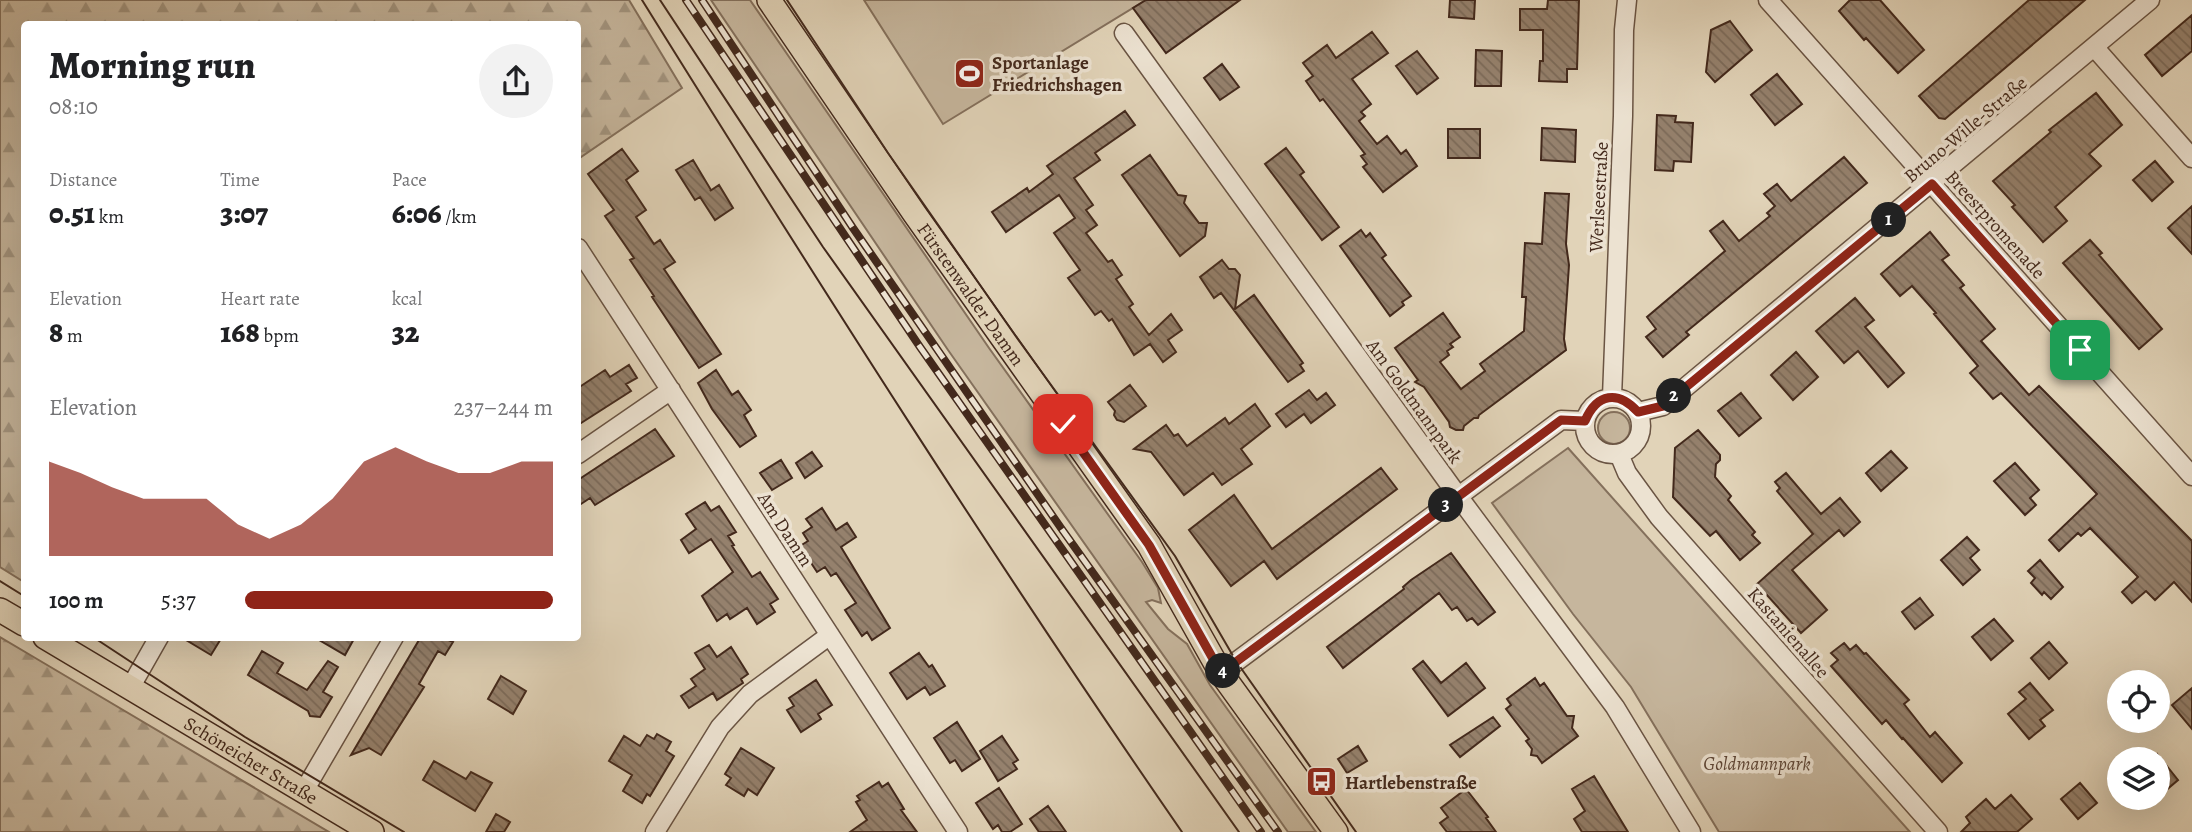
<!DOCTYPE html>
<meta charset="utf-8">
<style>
:root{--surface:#fff;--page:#f2f2f2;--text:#202124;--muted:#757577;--accent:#8f2418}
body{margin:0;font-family:Alegreya,serif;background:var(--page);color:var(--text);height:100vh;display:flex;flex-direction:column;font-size:26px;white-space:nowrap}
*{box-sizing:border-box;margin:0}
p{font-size:23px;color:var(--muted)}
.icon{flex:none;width:38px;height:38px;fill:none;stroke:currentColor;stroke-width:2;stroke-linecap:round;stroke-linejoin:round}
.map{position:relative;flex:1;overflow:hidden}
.drawer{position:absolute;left:21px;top:21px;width:560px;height:620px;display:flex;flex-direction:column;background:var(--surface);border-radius:7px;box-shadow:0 7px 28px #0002}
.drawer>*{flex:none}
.fabs{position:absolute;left:2107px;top:670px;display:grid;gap:14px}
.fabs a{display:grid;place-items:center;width:63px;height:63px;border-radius:50%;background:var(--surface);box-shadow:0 7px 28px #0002;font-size:35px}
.pin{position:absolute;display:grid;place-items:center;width:60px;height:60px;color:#fff;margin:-30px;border-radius:14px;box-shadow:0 4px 10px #0006}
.km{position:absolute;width:35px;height:35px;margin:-18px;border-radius:50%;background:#222;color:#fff;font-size:19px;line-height:35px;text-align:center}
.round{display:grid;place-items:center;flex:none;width:74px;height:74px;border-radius:37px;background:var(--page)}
.summary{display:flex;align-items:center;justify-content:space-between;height:119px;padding:0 28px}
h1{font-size:38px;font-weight:800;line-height:52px}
.figures{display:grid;grid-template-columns:repeat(3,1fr);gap:10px;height:119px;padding:7px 28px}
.figures div{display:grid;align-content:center}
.figures b{font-size:30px;font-weight:800}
.figures small{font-size:19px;font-weight:400}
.figures p{font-size:19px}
.chart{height:196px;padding:14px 28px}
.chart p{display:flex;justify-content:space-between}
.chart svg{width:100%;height:126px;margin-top:7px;fill:var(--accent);opacity:.7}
ul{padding:0 28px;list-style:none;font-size:23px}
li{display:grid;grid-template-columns:112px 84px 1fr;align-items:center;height:52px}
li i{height:18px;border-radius:9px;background:var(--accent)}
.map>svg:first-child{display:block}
.green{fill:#c6b69d;stroke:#84705c;stroke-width:2}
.forest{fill:url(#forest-firs);stroke:#84705c;stroke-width:2}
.building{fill:url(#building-back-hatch);stroke:#43291c;stroke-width:2}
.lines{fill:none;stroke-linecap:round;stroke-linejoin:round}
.minor-casing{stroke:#6a5443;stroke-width:21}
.major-casing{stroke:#43291c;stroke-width:26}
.minor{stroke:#ece2d1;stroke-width:18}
.major{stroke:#e1d3b8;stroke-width:23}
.tram{stroke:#43291c;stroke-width:2}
.rail-casing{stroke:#43291c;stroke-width:8}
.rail{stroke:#ece2d1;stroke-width:5;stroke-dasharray:16;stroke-linecap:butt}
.route-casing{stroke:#fff;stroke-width:14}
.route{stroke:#8f2418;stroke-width:9}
.labels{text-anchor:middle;stroke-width:7;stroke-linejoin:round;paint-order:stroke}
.poi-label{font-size:19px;font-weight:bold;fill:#43291c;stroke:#ece2d1;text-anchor:start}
.street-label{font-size:19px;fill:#43291c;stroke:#ece2d1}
.park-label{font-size:19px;font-style:italic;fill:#5d4536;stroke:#ece2d1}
</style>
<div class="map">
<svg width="2192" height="832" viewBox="0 0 2192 832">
<defs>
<pattern id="forest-firs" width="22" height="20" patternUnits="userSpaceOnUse" patternTransform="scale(1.75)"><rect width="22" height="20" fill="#c6b69d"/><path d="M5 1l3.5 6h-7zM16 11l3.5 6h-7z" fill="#a2947f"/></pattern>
<pattern id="building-back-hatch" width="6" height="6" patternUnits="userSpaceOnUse" patternTransform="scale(1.75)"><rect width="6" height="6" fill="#95816d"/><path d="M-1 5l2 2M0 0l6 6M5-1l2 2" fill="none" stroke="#7b6a59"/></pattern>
</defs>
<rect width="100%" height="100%" fill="#e1d3b8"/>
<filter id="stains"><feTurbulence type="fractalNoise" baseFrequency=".00286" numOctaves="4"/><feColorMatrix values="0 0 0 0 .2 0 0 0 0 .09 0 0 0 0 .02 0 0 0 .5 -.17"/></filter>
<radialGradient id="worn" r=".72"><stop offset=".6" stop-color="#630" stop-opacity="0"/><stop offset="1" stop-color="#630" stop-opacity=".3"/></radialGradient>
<path class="green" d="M711,0H750L989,348L1142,562L1158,588L1161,603L1152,600L1146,602L1168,629L1187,644L1210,685L1316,832H1288L948,350Z
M864,0H1146L943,124Z
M1598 428a16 16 0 1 1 32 0a16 16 0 1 1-32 0Z
M1568,448L1910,832H1719L1631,687L1573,614L1492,503Z"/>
<path class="forest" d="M0,0H629L682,88L578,159V24H24V582L0,567Z
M0,637L37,659L329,832H0Z"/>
<path class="building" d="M1146,0H1240L1166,53L1133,8Z
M1450,0H1475L1474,19L1449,17Z
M1548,0H1579L1577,69H1567V82L1539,81L1540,61H1543V30H1520V9H1547Z
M1850,0H1880L1924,50L1898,73L1866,38L1864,40L1839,11Z
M2029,0H2085L1945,119L1939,118L1919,96Z
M2192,15V51L2162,76L2145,55Z
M1730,21L1752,50L1715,82L1706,72L1711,30Z
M1372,32L1388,53L1352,79L1371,104L1361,112L1365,116L1359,121L1377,144L1387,136L1401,154L1406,150L1417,166L1383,192L1363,167L1367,164L1361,156L1365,154L1323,99L1320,101L1306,81L1313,76L1303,63L1327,45L1336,58Z
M1476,50L1502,51L1501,86H1475Z
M1417,51L1438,78L1417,94L1396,66Z
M1222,64L1239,87L1220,100L1204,78Z
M1777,74L1802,104L1775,125L1751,95Z
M2096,93L2122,125L2089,154L2101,166L2055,207L2067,221L2043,242L2012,207L2015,205L1993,181L2051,132L2049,130Z
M1125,111L1135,125L1095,153L1100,160L1074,178L1093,205L1086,210L1097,225L1086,233L1108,262L1112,260L1122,275L1116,279L1133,304L1129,307L1149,335L1171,314L1182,330L1168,340L1176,352L1163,362L1150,344L1134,355L1112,319L1109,321L1101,311L1095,315L1068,278L1080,270L1054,233L1075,218L1059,195L1006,232L992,212L1027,188L1029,192L1053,174L1047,166Z
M1657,115L1676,116L1675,122L1693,123L1691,162L1674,161L1673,171L1655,170Z
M1542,128L1576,130L1575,162L1541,160Z
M1448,129H1480V158H1448Z
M1286,148L1304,172L1300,175L1339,227L1322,240L1265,164Z
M622,149L638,171L626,180L646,210L636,217L654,244L660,240L668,252L675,262L664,269L721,354L699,368L652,297L654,296L630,260L634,258L605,216L614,210L588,174Z
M1150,155L1178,195L1186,196L1184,203L1199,223H1207L1205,236L1180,256L1122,175Z
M1844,157L1867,183L1686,332L1689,335L1663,357L1646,337L1656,329L1647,317L1725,251L1710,231L1723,221L1739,241L1770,216L1767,213L1775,206L1764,194L1777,184L1791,201Z
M693,160L711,190L710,191L719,185L733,208L715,220L700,197L695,200L676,170Z
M2155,161L2173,182L2152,201L2133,180Z
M1545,193L1569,194L1566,244L1569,265L1564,339L1566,350L1479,415L1478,418H1474L1464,426L1463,430H1456L1450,427L1449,422L1424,387L1415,382L1418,380L1395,348L1443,313L1460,337L1450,344L1453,347L1447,351L1449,355L1440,362L1461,389L1485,371L1480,364L1524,331L1526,297H1522L1525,243L1542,244Z
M2192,206V254L2168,228Z
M1361,230L1366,237L1370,233L1386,255L1382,258L1411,296L1402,302L1404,305L1390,316L1340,246Z
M1930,232L1949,255L1942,260L1964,285L1960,288L1995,329L1981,341L2029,395L2039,386L2192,541V602L2174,582L2155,600L2146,591L2132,603L2122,592L2138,577L2090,528L2081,536L2078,533L2059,551L2049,540L2097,494L2001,393L1993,399L1970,373L1978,366L1934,314L1936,313L1912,286L1900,296L1881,274Z
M2090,240L2102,253L2099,255L2162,329L2139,349L2063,263Z
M1222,260L1229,269H1235L1240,275L1235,309L1254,295L1303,363L1300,365L1304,371L1288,382L1221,293L1214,298L1200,277Z
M1855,298L1874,320L1865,327L1904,373L1888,387L1858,351L1844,363L1816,331Z
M1796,352L1818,377L1793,400L1771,375Z
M629,365L637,378L626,384L631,391L578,425V388L605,370L610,377Z
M716,370L732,395L738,391L751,410L744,415L756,436L740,447L712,409L698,383Z
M1130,385L1146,406L1124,422L1117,420L1114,415L1115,411L1108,402Z
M1309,390L1317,400L1326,393L1335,405L1311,423L1304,414L1286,427L1276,414Z
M1741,393L1761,418L1739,436L1718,411Z
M1255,404L1270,426L1241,449L1252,464L1222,485L1213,473L1184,495L1151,452L1134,449L1166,425L1174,436L1178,434L1187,446L1225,418L1229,424Z
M655,429L674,456L595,505L590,498L578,506V480Z
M1698,430L1720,455V460L1716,464L1715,477L1731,496L1728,500L1755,532L1752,535L1760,543L1740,560L1716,531L1710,536L1673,497L1675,448Z
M1891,451L1907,468L1881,491L1866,473Z
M812,452L822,466L805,478L796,463Z
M781,460L792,478L772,490L760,473Z
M2015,463L2039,490L2030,498L2036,505L2025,515L1994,481Z
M1381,468L1397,489L1277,579L1264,561L1231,586L1189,530L1234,495L1272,549Z
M1786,473L1821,514L1840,498L1860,522L1844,536L1839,530L1792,570L1827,610L1801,633L1757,584L1813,534L1777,491L1780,488L1775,482Z
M705,502L711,511L719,506L736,532L728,536L734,545L732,546L752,577L760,572L778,599L770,604L775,612L757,624L747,608L730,619L727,614L717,621L702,596L733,572L711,539L689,553L681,540L696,529L686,514Z
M822,508L836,530L847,523L856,537L841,547L890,628L872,640L867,632L862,636L845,610L856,603L836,573L831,576L825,567L817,572L800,546L808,541L803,533L812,527L806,519Z
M1967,537L1979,550L1970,558L1980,570L1963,585L1941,560Z
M1451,553L1495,612L1478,625L1472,618L1467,621L1457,607L1452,610L1439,593L1343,668L1327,647L1404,589L1403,587L1411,580Z
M2040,560L2063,587L2051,599L2044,592L2042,595L2031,583L2035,578L2028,571Z
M1920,598L1933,615L1915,629L1902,612Z
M1994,619L2013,641L1991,660L1972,637Z
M181,637H222L211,655Z
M314,637H355L345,655Z
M414,637H447L446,639L453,642L445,655L438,651L419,684L424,687L381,755L369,748L351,755L419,640Z
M2049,642L2067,663L2049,679L2031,658Z
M1844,643L1850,650L1856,645L1864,654L1866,653L1909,700L1904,704L1930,737L1935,732L1962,763L1942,782L1903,738L1902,739L1886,720L1882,724L1831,666L1838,660L1831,653Z
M709,645L717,657L731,647L748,674L741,679L743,683L717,700L713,693L689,708L681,696L696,686L691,679L705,669L695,653Z
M262,651L283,663L277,673L307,690L328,661L338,667L323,692L332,697L320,717L310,716L308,711L248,675Z
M919,653L929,667L932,665L945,686L930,695L925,687L907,699L890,673Z
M1423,661L1441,683L1466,663L1485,688L1448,716L1413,669Z
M501,676L526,691L513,714L488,699Z
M1535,678L1540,686L1544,683L1567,716H1574L1572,728L1578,736L1542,763L1537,756L1531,755L1532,749L1526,741L1529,739L1506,709L1511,705L1507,699Z
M816,680L832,705L818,714L821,719L801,732L787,710L794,706L789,698Z
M2030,683L2053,710L2040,720L2045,726L2029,739L2008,714L2026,699L2019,692Z
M2192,688V729L2172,705Z
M1493,717L1500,726L1460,757L1450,745Z
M957,722L980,759L962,771L955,760L950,763L934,738Z
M657,734L671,742L666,751L674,756L650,796L647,794L642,803L623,791L632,775L609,761L624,736L640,746L647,735L654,739Z
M1002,736L1018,760L1013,763L1017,769L998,781L980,751Z
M1358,746L1367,761L1347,773L1338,759Z
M741,748L774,768L757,795L748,789L744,796L726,785L731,778L725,774Z
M2158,755L2178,780L2158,797Z
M434,761L466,779L471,772L492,783L475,811L423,780Z
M1594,776L1628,832H1582L1574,819L1585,811L1572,789Z
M879,782L882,787L888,783L904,809L901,810L917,832H850L867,820L856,802L860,800L857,796Z
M2080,783L2097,803L2078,819L2061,799Z
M999,788L1022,824L1010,832H1002L998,825L993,829L976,803Z
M1466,789L1488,817L1486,818L1496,832H1447L1440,823L1448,817L1441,808Z
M2011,795L2032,819L2017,832H1961L1970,823L1966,817L1986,799L1995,809Z
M1048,806L1066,832H1039L1030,819Z
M496,814L510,822L504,832H486Z"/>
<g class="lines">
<defs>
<path id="minor" d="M1768,0L2192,476
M1124,33L1458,496L1615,707L1691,832
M2095,48L2192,158
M578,248L958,832
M1612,397L1623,116L1624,30L1627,0
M1585 426a28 28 0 1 1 56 0a28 28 0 1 1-56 0Z
M1638,412L1663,406L2150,0
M578,454L671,390
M1619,454L1627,473L1659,517L1938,832
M1221,673L1561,420L1585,421
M130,688L159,637
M304,791L394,637
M655,832L720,727L750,694L830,635"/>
<g id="major">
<path id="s1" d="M769,0L914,213L1149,545L1221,673L1336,832"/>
<path d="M0,610L24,624"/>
<path id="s2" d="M45,637L372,832"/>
</g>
</defs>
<use href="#minor" class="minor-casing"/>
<use href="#major" class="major-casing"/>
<use href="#minor" class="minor"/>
<use href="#major" class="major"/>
<path class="tram" d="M642,0C817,281 994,560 1182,832
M660,0L823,247L1239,832
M787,0L888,153L1017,338L1175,556L1236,661L1356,832
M0,581L24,596
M93,637L245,737L404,832"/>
<defs>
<path id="rail" d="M686,0L920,347L1261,832
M702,0L853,228L1061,528L1278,832"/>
</defs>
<use href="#rail" class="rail-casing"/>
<use href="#rail" class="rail"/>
</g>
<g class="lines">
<defs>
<path id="route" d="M1063,424L1149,545L1221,673L1561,420L1585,421C1597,393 1618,390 1638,412L1663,406L1932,184L2080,350"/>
</defs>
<use href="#route" class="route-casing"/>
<use href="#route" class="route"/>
</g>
<defs>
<symbol id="stadium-square" viewBox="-11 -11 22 22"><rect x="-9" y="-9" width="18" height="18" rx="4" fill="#8f2418" stroke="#ece2d1"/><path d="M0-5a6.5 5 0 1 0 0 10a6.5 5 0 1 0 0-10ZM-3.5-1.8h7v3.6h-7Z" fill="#fff"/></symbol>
<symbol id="bus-square" viewBox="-11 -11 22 22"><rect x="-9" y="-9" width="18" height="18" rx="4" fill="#8f2418" stroke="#ece2d1"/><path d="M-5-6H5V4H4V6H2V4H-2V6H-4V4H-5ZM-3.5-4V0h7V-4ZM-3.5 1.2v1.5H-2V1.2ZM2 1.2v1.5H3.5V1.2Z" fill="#fff"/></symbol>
</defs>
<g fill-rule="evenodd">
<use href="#stadium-square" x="952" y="56" width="35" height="35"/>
<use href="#bus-square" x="1304" y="764" width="35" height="35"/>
</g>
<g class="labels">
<g class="poi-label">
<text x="992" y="69">Sportanlage<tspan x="992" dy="22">Friedrichshagen</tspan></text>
<text x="1345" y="789">Hartlebenstraße</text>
</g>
<g class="street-label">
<text transform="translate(1965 129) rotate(-40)" y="7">Bruno-Wille-Straße</text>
<text transform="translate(1598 197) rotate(-87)" y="7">Werlseestraße</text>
<text transform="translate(1996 224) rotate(48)" y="7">Breestpromenade</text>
<text dy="7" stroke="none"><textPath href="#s1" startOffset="357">Fürstenwalder Damm</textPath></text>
<text transform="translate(1415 401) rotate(54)" y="7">Am Goldmannpark</text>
<text transform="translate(786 529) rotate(57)" y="7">Am Damm</text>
<text transform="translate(1789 632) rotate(49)" y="7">Kastanienallee</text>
<text dy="7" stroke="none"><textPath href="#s2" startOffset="240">Schöneicher Straße</textPath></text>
</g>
<g class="park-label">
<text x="1757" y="770">Goldmannpark</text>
</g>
</g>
<rect width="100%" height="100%" filter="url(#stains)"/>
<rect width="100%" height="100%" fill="url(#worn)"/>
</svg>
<div class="fabs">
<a><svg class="icon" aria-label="locate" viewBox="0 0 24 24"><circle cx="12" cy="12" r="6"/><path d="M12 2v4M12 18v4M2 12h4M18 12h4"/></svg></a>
<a><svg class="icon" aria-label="layers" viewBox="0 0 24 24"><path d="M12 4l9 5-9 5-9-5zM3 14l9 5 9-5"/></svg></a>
</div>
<div class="pin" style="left:2080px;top:350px;background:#1e9e55"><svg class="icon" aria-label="arrive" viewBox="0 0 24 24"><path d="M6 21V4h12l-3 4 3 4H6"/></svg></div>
<div class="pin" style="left:1063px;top:424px;background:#d93025"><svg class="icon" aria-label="check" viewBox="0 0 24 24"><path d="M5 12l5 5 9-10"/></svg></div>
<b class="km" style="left:1889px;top:220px">1</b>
<b class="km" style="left:1674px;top:396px">2</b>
<b class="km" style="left:1446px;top:505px">3</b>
<b class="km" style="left:1223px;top:671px">4</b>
<section class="drawer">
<div class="summary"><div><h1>Morning run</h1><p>08:10</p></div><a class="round"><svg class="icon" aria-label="share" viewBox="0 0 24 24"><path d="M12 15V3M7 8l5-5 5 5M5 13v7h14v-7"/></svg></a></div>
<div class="figures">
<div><p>Distance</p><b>0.51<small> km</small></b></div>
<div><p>Time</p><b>3:07</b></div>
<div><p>Pace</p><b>6:06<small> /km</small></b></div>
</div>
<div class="figures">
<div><p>Elevation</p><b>8<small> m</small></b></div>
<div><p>Heart rate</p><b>168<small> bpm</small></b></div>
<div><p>kcal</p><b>32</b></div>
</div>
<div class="chart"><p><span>Elevation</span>237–244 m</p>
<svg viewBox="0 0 160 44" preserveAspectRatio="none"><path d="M0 44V11L10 15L20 20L30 24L40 24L50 24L60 33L70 38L80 33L90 24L100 11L110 6L120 11L130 15L140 15L150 11L160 11V44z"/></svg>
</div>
<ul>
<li><b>100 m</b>5:37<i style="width:100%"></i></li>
</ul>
</section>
</div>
